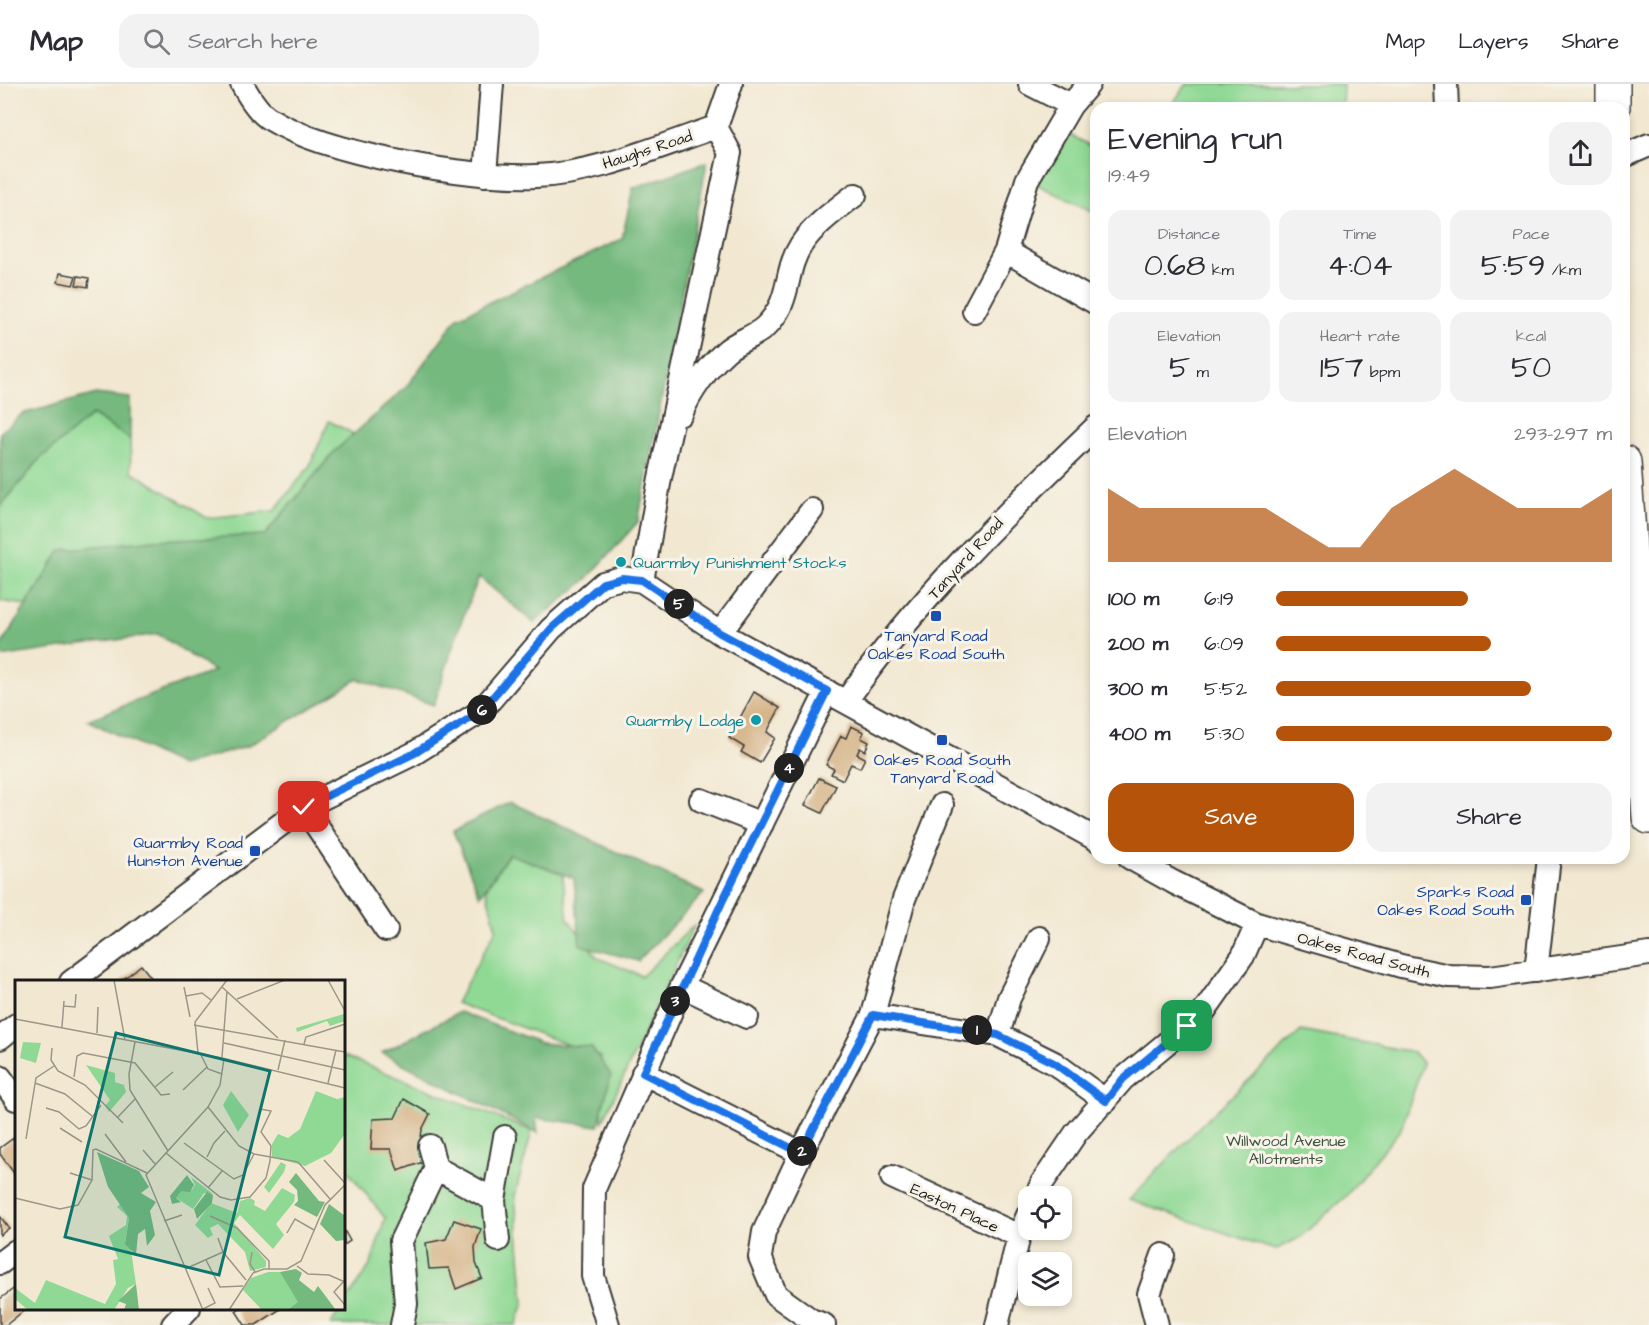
<!DOCTYPE html>
<meta charset="utf-8">
<style>
:root{--surface:#fff;--page:#f2f2f3;--text:#2b2b33;--muted:#7c7c81;--line:#e1e1e2;--accent:#b45309}
body{margin:0;font-family:"Architects Daughter",sans-serif;background:var(--page);color:var(--text);height:100vh;display:flex;flex-direction:column;font-size:22px;white-space:nowrap}
*{box-sizing:border-box;margin:0}
p{font-size:20px;color:var(--muted)}
.icon{flex:none;width:33px;height:33px;fill:none;stroke:currentColor;stroke-width:2;stroke-linecap:round;stroke-linejoin:round}
.map{position:relative;flex:1;overflow:hidden}
.side{position:absolute;left:1090px;top:18px;width:540px;height:762px;display:flex;flex-direction:column;background:var(--surface);border-radius:18px;box-shadow:0 3px 9px #0003}
.side>*{flex:none}
.controls{position:absolute;left:1018px;top:1102px;display:grid;gap:12px}
.controls a{display:grid;place-items:center;width:54px;height:54px;border-radius:12px;background:var(--surface);box-shadow:0 3px 9px #0003;font-size:30px}
.pin{position:absolute;display:grid;place-items:center;width:51px;height:51px;color:#fff;margin:-26px;border-radius:12px;box-shadow:0 3px 9px #0006}
.km{position:absolute;width:30px;height:30px;margin:-15px;border-radius:50%;background:#222;color:#fff;font-size:16px;line-height:30px;text-align:center}
.round{display:grid;place-items:center;flex:none;width:63px;height:63px;border-radius:18px;background:var(--page)}
.headline{display:flex;align-items:center;justify-content:space-between;height:102px;padding:0 18px}
h1{font-size:33px;font-weight:600;line-height:45px}
.stats{display:grid;grid-template-columns:repeat(3,1fr);gap:9px;height:102px;padding:6px 18px}
.stats div{display:grid;align-content:center;border-radius:15px;background:var(--page);text-align:center}
.stats b{font-size:30px;font-weight:600}
.stats small{font-size:16px;font-weight:400}
.stats p{font-size:16px}
.chart{height:168px;padding:12px 18px}
.chart p{display:flex;justify-content:space-between}
.chart svg{width:100%;height:108px;margin-top:6px;fill:var(--accent);opacity:.7}
.primary-button{display:flex;gap:12px;margin-top:auto;padding:12px 18px}
.primary-button a{flex:1;height:69px;border-radius:18px;background:var(--accent);color:#fff;font-size:24px;font-weight:600;line-height:69px;text-align:center}
.primary-button a+a{background:var(--page);color:var(--text)}
ul{padding:0 18px;list-style:none;font-size:20px}
li{display:grid;grid-template-columns:96px 72px 1fr;align-items:center;height:45px}
li i{height:15px;border-radius:8px;background:var(--accent)}
header{display:flex;align-items:center;gap:36px;box-sizing:border-box;height:84px;padding:0 30px;background:var(--surface);border-bottom:2px solid var(--line)}
header strong{font-size:28px}
nav{display:flex;gap:33px;margin-inline-start:auto;font-size:21px}
.search{width:420px;height:54px;background:var(--page);display:flex;align-items:center;gap:15px;box-sizing:border-box;padding:0 21px;border-radius:18px;color:var(--muted);font-size:22px}
.map>svg:first-child{display:block}
.green{fill:#90d994;stroke:#567a58;stroke-width:1.5}
.forest{fill:#74b97e;stroke:#486a4d;stroke-width:1.5}
.building{fill:#cfa978}
.lines{fill:none;stroke-linecap:round;stroke-linejoin:round}
.minor-casing{stroke:#3c3b37;stroke-width:26}
.highway-casing{stroke:#3c3b37;stroke-width:36}
.minor{stroke:#fff;stroke-width:22}
.highway{stroke:#fff;stroke-width:33}
.route-casing{stroke:#fff;stroke-width:12}
.route{stroke:#1a73e8;stroke-width:8}
.culture-dot{fill:#0f9aa8;stroke:#f7f3e8;stroke-width:2}
.transit-dot{fill:#1a4fb4;stroke:#f7f3e8;stroke-width:2}
.labels{text-anchor:middle;stroke-width:6;stroke-linejoin:round;paint-order:stroke}
.street-label{font-size:16px;fill:#1c1c1c;stroke:#f7f3e8}
.culture-label{font-size:16px;fill:#0d838f;stroke:#f7f3e8;text-anchor:start}
.transit-label{font-size:16px;fill:#164399;stroke:#f7f3e8}
.park-label{font-size:16px;fill:#3f5540;stroke:#f7f3e8}
.inset-road{fill:none;stroke:#9c9689;stroke-width:1.5}
.view{fill:#0f766e;fill-opacity:0.15;stroke:#0f766e;stroke-width:3}
.inset-edge{fill:none;stroke:#1c1c1c;stroke-width:3}
</style>
<header>
<strong>Map</strong>
<div class="search"><svg class="icon" aria-label="search" viewBox="0 0 24 24"><circle cx="10" cy="10" r="6"/><path d="M15 15l6 6"/></svg>Search here</div>
<nav><a>Map</a><a>Layers</a><a>Share</a></nav>
</header>
<div class="map">
<svg width="1649" height="1241" viewBox="0 0 1649 1241">
<rect width="100%" height="100%" fill="#f7f3e8"/>
<filter id="ink" filterUnits="userSpaceOnUse"><feTurbulence type="fractalNoise" baseFrequency=".0167" numOctaves="2"/><feDisplacementMap in="SourceGraphic" scale="12" xChannelSelector="R" yChannelSelector="G"/><feConvolveMatrix kernelMatrix="1 2 1 2 8 2 1 2 1" color-interpolation-filters="sRGB"/></filter>
<filter id="wash" filterUnits="userSpaceOnUse"><feTurbulence type="fractalNoise" baseFrequency=".008" numOctaves="4" result="noise"/><feDisplacementMap in="SourceGraphic" scale="24" xChannelSelector="R" yChannelSelector="G"/><feGaussianBlur stdDeviation="1.35" result="paint"/><feColorMatrix in="noise" values="0 0 0 0 0 0 0 0 0 0 0 0 0 0 0 0 0 1.4 0 .05"/><feComposite in="paint" operator="in"/></filter>
<g filter="url(#wash)">
<rect width="100%" height="100%" fill="#f2e8d1"/>
<path class="green" d="M1187,0H1343L1342,24H1169Z
M1071,51L1096,65V129L1032,98Z
M92,331L130,355L131,387L207,434L274,427L309,383L329,337L354,350L334,368L265,451L62,466L26,521L0,517V423L40,375Z
M515,760L561,777L568,835L598,874L642,892L695,840L602,1039L601,973L456,919L496,845L486,805Z
M1301,947L1413,968L1423,980L1401,1045L1346,1112L1299,1154L1275,1166L1129,1116L1201,1041Z
M344,972L532,1047L515,1111L524,1219L516,1241H330L371,1180L385,1134L344,1082Z"/>
<path class="forest" d="M707,78L638,438L588,494L534,539L479,493L460,541L434,621L358,595L248,662L181,682L87,636L214,587L158,550L0,573V563L61,466L154,456L265,451L334,368L406,303L458,233L622,155L633,104Z
M96,310L130,314V355L92,331L40,375L0,423V349L22,330Z
M510,718L704,809L638,877L580,861L574,794L509,770L480,812L453,747Z
M459,928L541,959L591,963L611,991L598,1042L536,1034L538,1049L382,969Z"/>
<g id="blocks">
<path class="building" d="M60,189L76,192L73,201L58,198Z
M78,192L89,194L88,203L76,201Z
M754,608L780,624L767,648L775,654L760,679L741,668L744,663L729,654Z
M851,642L864,648L861,654L869,658L865,667L860,664L857,670L865,674L860,684L851,680L843,696L831,690L834,685L826,681L841,652L846,654Z
M819,694L836,702L822,729L805,721Z
M141,881L154,897H120L130,890Z
M404,1015L430,1030L422,1046L420,1061L423,1078L398,1087L391,1065H371L373,1035L395,1034Z
M15,1053L16,1055V1092L0,1070V1064Z
M0,1132L9,1144L0,1151Z
M454,1136L481,1145L475,1163L476,1179L482,1194L456,1205L449,1184L429,1185L426,1159L446,1155Z
M344,1146L350,1157L344,1161Z
M16,1203V1224H27L6,1241H0V1215Z
M240,1224H282L256,1241H245L236,1227Z"/>
</g>
</g>
<g filter="url(#ink)">
<use href="#blocks" fill-opacity="0" stroke="#3c3b37" stroke-width="1.5"/>
<g class="lines">
<defs>
<path id="minor" d="M242,0C248,11 259,29 270,35C327,70 469,95 536,92C597,90 659,62 716,43L730,69L660,394L642,497
M1030,0L1071,21
M1446,0L1447,24
M716,43L731,0
M1624,72L1649,61
M485,91L492,0
M1006,167L1096,219
M974,227L1006,167L1027,96L1071,21L1089,0
M681,330C690,308 708,283 726,267C737,257 754,253 765,243C793,216 783,189 801,161C814,141 837,125 855,111
M720,549L812,426
M846,617C918,515 1006,429 1096,343
M701,716L762,740
M304,723L386,846
M1130,774L1173,798L1257,840L1401,882L1449,892L1490,893L1649,870
M1536,887L1549,774
M71,898L304,723L413,670L480,628L551,545L603,499L622,494L642,497L720,549L1096,755
M682,902L747,933
M873,931L998,951L1054,979L1106,1017
M998,951L1009,914L1039,854
M0,954L16,941
M643,989L801,1069
M0,993L16,1015
M436,1084L494,1116
M892,1093L1019,1152
M1036,1113L1042,1099L1076,1049L1123,995L1202,930L1243,872L1257,840
M498,1156L494,1116L505,1053
M0,1179L16,1167
M173,1241L189,1224
M402,1241L406,1220L401,1157L436,1084L430,1062
M608,1241L593,1192L594,1105L682,902L827,607
M824,1241L811,1236L776,1211L760,1173L764,1148L801,1069L873,931L904,815L942,721
M997,1241L1019,1152L1029,1129
M1157,1241L1149,1210L1163,1171"/>
<path id="highway" d="M1613,0V24
M1624,378L1649,733"/>
</defs>
<use href="#minor" class="minor-casing"/>
<use href="#highway" class="highway-casing"/>
<use href="#minor" class="minor"/>
<use href="#highway" class="highway"/>
</g>
</g>
<g class="lines" filter="url(#ink)">
<defs>
<path id="route" d="M304,723L413,670L480,628L551,545L603,499L622,494L642,496L720,549L827,607L722,818L643,989L801,1069L873,931L998,951L1054,979L1106,1017L1123,995L1187,942"/>
</defs>
<use href="#route" class="route-casing"/>
<use href="#route" class="route"/>
</g>
<g class="culture-dot">
<circle cx="621" cy="478" r="6"/>
<circle cx="756" cy="636" r="6"/>
</g>
<g class="transit-dot">
<rect x="930" y="526" width="12" height="12" rx="3"/>
<rect x="936" y="650" width="12" height="12" rx="3"/>
<rect x="249" y="761" width="12" height="12" rx="3"/>
<rect x="1520" y="810" width="12" height="12" rx="3"/>
</g>
<g class="labels">
<g class="street-label">
<text transform="translate(647 65) rotate(-18)" y="6">Haughs Road</text>
<text transform="translate(965 474) rotate(-48)" y="6">Tanyard Road</text>
<text transform="translate(1364 870) rotate(15)" y="6">Oakes Road South</text>
<text transform="translate(955 1123) rotate(25)" y="6">Easton Place</text>
</g>
<g class="culture-label">
<text x="633" y="484">Quarmby Punishment Stocks</text>
<text x="744" y="642" text-anchor="end">Quarmby Lodge</text>
</g>
<g class="transit-label">
<text x="936" y="557">Tanyard Road<tspan x="936" dy="18">Oakes Road South</tspan></text>
<text x="942" y="681">Oakes Road South<tspan x="942" dy="18">Tanyard Road</tspan></text>
<text x="243" y="764" text-anchor="end">Quarmby Road<tspan x="243" dy="18">Hunston Avenue</tspan></text>
<text x="1514" y="813" text-anchor="end">Sparks Road<tspan x="1514" dy="18">Oakes Road South</tspan></text>
</g>
<g class="park-label">
<text x="1286" y="1062">Willwood Avenue<tspan x="1286" dy="18">Allotments</tspan></text>
</g>
</g>
<g transform="translate(15 896)">
<rect width="330" height="330" fill="#f2e8d1"/>
<path d="M329,34L330,41L315,46L312,41L282,52L281,48ZM8,62L26,63L21,83L5,78ZM71,85L100,93V102L109,105L111,112L94,132L90,126L95,120ZM216,111L234,135L223,152L208,125ZM301,111L322,119L330,117V154L316,173L290,186L257,177V164L263,154L273,158L285,149ZM266,182L271,185L269,192L254,213L249,207ZM176,197L198,214L189,213L178,229L160,217L164,211L177,210L180,205ZM267,208L280,215L279,222L261,244L269,255L258,269L225,235L219,243L251,281V287L235,291L230,272L203,244L195,248L198,255L193,258L180,245L196,223L222,233L225,221L235,218L240,221L239,225L250,231ZM105,224L114,238L110,263L116,270L121,304L113,308L99,330H13L0,319V308L20,323L31,300L90,324L101,304L98,280L103,279L94,256L111,245L112,236L102,227ZM253,292H266L292,316L285,330H247L228,310L236,298Z" fill="#90d994"/>
<path d="M82,172L124,191L134,207L126,213L141,222L135,231L140,255L132,266L130,249L123,254L121,275L110,264L114,238L93,207ZM281,193L304,221L310,222L302,237L279,225L283,221L282,210L274,202ZM172,195L179,205L175,212L166,211L161,218L166,222L157,224L155,216ZM192,212L198,215L197,223L182,239L179,229ZM314,224L330,236V260L321,261L305,244ZM281,289L287,293L284,300L299,312L303,306L321,330H273L283,322L265,292ZM121,304L124,330H109L111,324L103,321Z" fill="#74b97e"/>
<path class="inset-road" d="M99,0L110,60M313,0L330,31M169,7L175,37M207,7L263,58M171,16L187,13L196,20M222,19L270,0M48,26L60,27L61,14M0,39L207,78L330,108M179,45L330,72M47,47L49,21M82,53L83,27M120,62L114,94L115,110L153,171M209,63L330,90M289,64L291,57L330,44M37,68L36,80L43,91L70,105L108,143M183,73L180,42L212,0M186,75L193,89L207,94M207,77L212,11M263,90L270,60M59,97L62,76L68,73L120,83L146,115L155,114M20,103L50,114L77,136M313,103L321,70M140,107L158,92M168,110L192,87M193,127L224,166L239,174L283,182L315,219M31,128L44,132L64,149L71,146L86,125M102,138L120,119M45,148L67,162M90,154L111,182M11,159L21,98L39,86M169,163L219,199L228,195L239,174M128,170L141,185M151,173L205,217L216,220L235,217L251,198L255,181L256,166L246,152L256,131L245,129M192,177L199,163L210,151M309,180L330,203M55,193L77,200M193,208L207,191M0,218L45,229L63,225L77,200L78,170L81,169L132,193M195,236L222,248L254,281V289M149,241L167,235M272,253L280,239L299,250M203,258L208,272L231,300M237,272L235,284L240,292M191,280L205,307L228,306M282,286L293,294L314,295L330,302M170,289L208,272M329,301L319,312L330,325M188,329L200,323L193,308M188,330L131,195L193,127L205,105L209,79M214,330L238,293L249,289H272L286,281L310,225L330,205"/>
<path class="view" d="M101,53L255,91L204,295L50,257Z"/>
<rect width="330" height="330" class="inset-edge"/>
</g>
</svg>
<div class="controls">
<a><svg class="icon" aria-label="locate" viewBox="0 0 24 24"><circle cx="12" cy="12" r="6"/><path d="M12 2v4M12 18v4M2 12h4M18 12h4"/></svg></a>
<a><svg class="icon" aria-label="layers" viewBox="0 0 24 24"><path d="M12 4l9 5-9 5-9-5zM3 14l9 5 9-5"/></svg></a>
</div>
<div class="pin" style="left:1187px;top:942px;background:#1e9e55"><svg class="icon" aria-label="arrive" viewBox="0 0 24 24"><path d="M6 21V4h12l-3 4 3 4H6"/></svg></div>
<div class="pin" style="left:304px;top:723px;background:#d93025"><svg class="icon" aria-label="check" viewBox="0 0 24 24"><path d="M5 12l5 5 9-10"/></svg></div>
<b class="km" style="left:977px;top:946px">1</b>
<b class="km" style="left:802px;top:1067px">2</b>
<b class="km" style="left:675px;top:917px">3</b>
<b class="km" style="left:789px;top:684px">4</b>
<b class="km" style="left:679px;top:520px">5</b>
<b class="km" style="left:482px;top:626px">6</b>
<section class="side">
<div class="headline"><div><h1>Evening run</h1><p>19:49</p></div><a class="round"><svg class="icon" aria-label="share" viewBox="0 0 24 24"><path d="M12 15V3M7 8l5-5 5 5M5 13v7h14v-7"/></svg></a></div>
<div class="stats">
<div><p>Distance</p><b>0.68<small> km</small></b></div>
<div><p>Time</p><b>4:04</b></div>
<div><p>Pace</p><b>5:59<small> /km</small></b></div>
</div>
<div class="stats">
<div><p>Elevation</p><b>5<small> m</small></b></div>
<div><p>Heart rate</p><b>157<small> bpm</small></b></div>
<div><p>kcal</p><b>50</b></div>
</div>
<div class="chart"><p><span>Elevation</span>293–297 m</p>
<svg viewBox="0 0 160 44" preserveAspectRatio="none"><path d="M0 44V14L10 22L20 22L30 22L40 22L50 22L60 30L70 38L80 38L90 22L100 14L110 6L120 14L130 22L140 22L150 22L160 14V44z"/></svg>
</div>
<ul>
<li><b>100 m</b>6:19<i style="width:57%"></i></li>
<li><b>200 m</b>6:09<i style="width:64%"></i></li>
<li><b>300 m</b>5:52<i style="width:76%"></i></li>
<li><b>400 m</b>5:30<i style="width:100%"></i></li>
</ul>
<div class="primary-button"><a>Save</a><a>Share</a></div>
</section>
</div>
